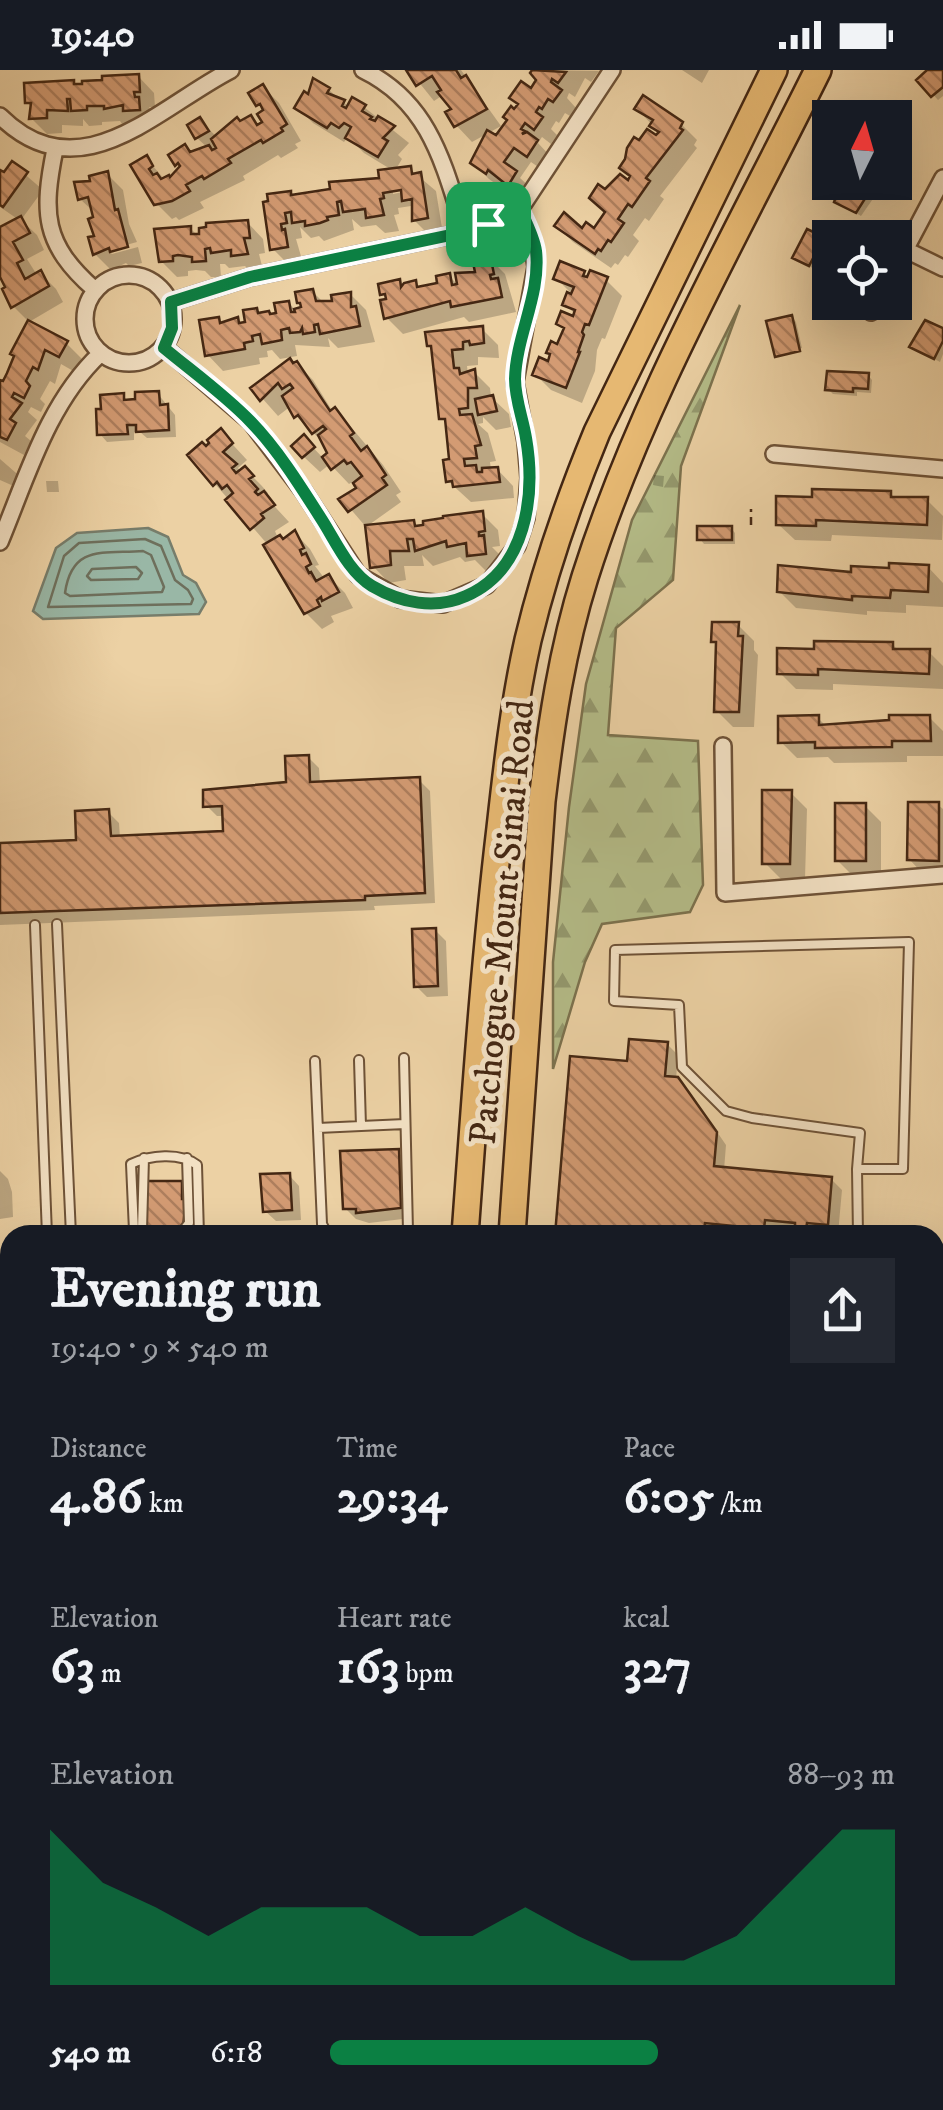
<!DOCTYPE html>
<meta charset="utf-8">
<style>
:root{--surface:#171b24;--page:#242831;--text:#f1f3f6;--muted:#9ea1a6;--accent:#0b8043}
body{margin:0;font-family:"IM FELL DW Pica",serif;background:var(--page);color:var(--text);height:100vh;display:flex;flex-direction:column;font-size:38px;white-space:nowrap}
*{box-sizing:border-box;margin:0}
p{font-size:32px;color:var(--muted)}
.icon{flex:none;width:55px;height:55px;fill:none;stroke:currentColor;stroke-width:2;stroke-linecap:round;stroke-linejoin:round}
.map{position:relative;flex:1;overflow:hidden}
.panel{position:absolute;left:0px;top:1155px;width:945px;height:885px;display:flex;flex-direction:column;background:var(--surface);border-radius:30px 30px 0 0;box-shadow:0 10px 40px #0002}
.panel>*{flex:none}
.needle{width:65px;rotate:5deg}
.buttons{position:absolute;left:812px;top:30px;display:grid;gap:20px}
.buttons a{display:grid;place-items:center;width:100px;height:100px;border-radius:0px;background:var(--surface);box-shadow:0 10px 40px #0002;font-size:50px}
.pin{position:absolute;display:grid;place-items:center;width:85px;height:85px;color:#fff;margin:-42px;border-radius:20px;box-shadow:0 5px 15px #0006}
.round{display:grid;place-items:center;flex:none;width:105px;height:105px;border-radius:0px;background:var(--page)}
.headline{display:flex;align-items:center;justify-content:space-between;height:170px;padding:0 50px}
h1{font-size:55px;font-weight:800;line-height:75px}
.metrics{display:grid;grid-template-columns:repeat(3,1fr);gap:15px;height:170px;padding:10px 50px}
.metrics div{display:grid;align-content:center}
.metrics b{font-size:50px;font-weight:800}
.metrics small{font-size:28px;font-weight:400}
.metrics p{font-size:28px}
.chart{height:280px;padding:20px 50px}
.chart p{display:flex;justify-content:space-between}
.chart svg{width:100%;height:180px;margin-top:10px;fill:var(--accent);opacity:.7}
ul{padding:0 50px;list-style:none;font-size:32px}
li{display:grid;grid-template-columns:160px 120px 1fr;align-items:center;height:75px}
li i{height:25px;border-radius:12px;background:var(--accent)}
.status{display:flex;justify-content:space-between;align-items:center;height:70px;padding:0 50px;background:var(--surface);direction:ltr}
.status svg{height:28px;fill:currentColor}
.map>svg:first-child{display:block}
.forest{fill:url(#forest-firs);stroke:#7c724e;stroke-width:2.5}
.water{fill:#99b7a6;stroke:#777d6b;stroke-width:2.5}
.shadow{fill:#0003;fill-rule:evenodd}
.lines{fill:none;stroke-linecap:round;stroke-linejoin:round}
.shore{stroke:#6e6f5c;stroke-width:2.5}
.building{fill:url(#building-back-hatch);stroke:#442713;stroke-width:2.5}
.service-casing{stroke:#6e5237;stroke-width:12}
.minor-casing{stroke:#6e5237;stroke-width:20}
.primary-casing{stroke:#442713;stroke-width:28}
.trunk-casing{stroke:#442713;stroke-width:30}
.path{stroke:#442713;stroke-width:2.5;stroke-dasharray:8 5;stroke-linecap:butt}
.service{stroke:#f3e1c4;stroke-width:8}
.minor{stroke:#f3e1c4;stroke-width:15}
.primary{stroke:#e6b872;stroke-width:22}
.trunk{stroke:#e6b872;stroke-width:25}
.route-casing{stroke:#fff;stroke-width:20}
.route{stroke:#0b8043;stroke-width:12}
.labels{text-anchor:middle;stroke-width:10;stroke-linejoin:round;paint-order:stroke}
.street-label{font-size:38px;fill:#442713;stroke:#f3e1c4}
</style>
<div class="status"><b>19:40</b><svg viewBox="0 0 49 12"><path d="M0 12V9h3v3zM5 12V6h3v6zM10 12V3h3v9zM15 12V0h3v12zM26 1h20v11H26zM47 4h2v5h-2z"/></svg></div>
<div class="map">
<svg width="943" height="2040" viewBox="0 0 943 2040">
<defs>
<pattern id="forest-firs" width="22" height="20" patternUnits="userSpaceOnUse" patternTransform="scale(2.5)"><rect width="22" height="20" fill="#b4bc88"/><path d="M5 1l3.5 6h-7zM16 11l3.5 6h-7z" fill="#94996e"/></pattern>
<pattern id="building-back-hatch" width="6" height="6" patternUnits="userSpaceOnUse" patternTransform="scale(2.5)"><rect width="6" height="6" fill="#d39b73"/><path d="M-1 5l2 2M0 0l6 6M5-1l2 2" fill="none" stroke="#ad7e5d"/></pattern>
</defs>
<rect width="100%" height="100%" fill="#ecd1a4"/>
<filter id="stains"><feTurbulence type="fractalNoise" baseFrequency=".002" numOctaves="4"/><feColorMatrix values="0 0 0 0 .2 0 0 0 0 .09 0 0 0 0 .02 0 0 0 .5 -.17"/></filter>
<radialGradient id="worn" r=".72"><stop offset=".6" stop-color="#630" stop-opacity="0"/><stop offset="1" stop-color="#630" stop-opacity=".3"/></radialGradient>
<path class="forest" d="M740,235L681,396L673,510L616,558L608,665L698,671L703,815L690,842L602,854L585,892L553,999V892L569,737L586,614L632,450Z
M10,1349V2030H503L506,2040H0V1409Z
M599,2030H722L720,2040H602Z"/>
<path class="water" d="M148,458L168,467L183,505L196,513L206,532L199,544L43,549L33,541L56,478L77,463Z"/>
<path class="shadow" d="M409,0H461L501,56L472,72L456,55L455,39L443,25L434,31Z
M535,0L599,1L591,12L585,8L575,27L569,23L567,28L576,38L570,46L565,43L559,53L556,51L551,59L557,65L551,74L542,67L538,73L552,88L544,101L531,92L520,108L532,119L525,130L506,114L503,119L489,109L473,93L496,69L539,10L533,3Z
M682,0H709L702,13Z
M943,0V26L938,30L920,10Z
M138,6L154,23L155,37H149L154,46L122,54L120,51L102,52V55L89,56L83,49V56L62,55V63L47,64L31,48L32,38L27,32L73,13L77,16Z
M263,17L279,33L301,71L295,74L298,78L281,88L278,85L243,106L245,110L200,132L204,138L179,150L176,147L172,149L156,133L146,88L165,110H171L181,99L171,86L192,84L208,78L197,68L199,50L217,67L250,48L260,57L266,53L265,41L258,34Z
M329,20L349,37H364L409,73L398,85L402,89L396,99H410L436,121L443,164L430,166L414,150L411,136L398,138L399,144L394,145L399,161L385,163L376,155L361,157L352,149L354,160L324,171L319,166L311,168L300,157L302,168L296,169L303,193L289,195L273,179L290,123L294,127L382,111L392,100L364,83L348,67L344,72L313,53L297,37ZM393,119L413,120L393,124Z
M637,39L681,54L697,70L694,75L697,78L660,126L664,129L649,151L645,148L633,165L639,171L628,187L625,185L618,195L615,193L611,198L573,172L557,156L595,161L607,143L606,122L628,114L661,64Z
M885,40L907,55L911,60L895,79V48Z
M13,94L43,120L21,150L37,165L44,180L27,189L37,205L40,203L56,219L63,232L29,252L13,236L9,218L0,203V160L19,150L0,137V99L5,105Z
M107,104L123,120L129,154L137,172L108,180L112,184L138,177L142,193L129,196L126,193L111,200L95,184V143L80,129Z
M841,112H861L877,123L861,146L837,132L845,115Z
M247,152L263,169L265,183L259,184L263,200L250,201L245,196L229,198L225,194H220L221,207H211L205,201L196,200L188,201V206L177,207L161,191L190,158L198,166Z
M822,169L827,174L814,199L795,187Z
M489,188L505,204L516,242L469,252L464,247L403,264L387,248L390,231L382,224L399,212L408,221L415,213L421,218L440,215L449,206L460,217L478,204Z
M584,203L589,208L606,210L622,226L605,269L602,268L597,280L595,301L582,333L551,320L535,304L549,294L559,277L565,260L558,254L574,249L576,245L565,234L570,222L556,208Z
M312,221L325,234L350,224L366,240L375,272L338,278L328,268L330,277L295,275L297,286L280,289L272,280L267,281L268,287L259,288L260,294L223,301L207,284L218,250L224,255L238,250L243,255L256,240L261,245L271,246L279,245L289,233L296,241L306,239L299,232Z
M792,247L796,252L802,278L777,284Z
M482,259L498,275L499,288L478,287V295L467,296L468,304L474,302L490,318L491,327L509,344L511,357L496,360L483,347V353L478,354L488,363L496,391L490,392L491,400L497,399L513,416L514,428L471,432L448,411L452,391L448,354L442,348L434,280L429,275Z
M943,261V284L940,292L912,277Z
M66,273L82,289L75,302L61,294L55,314L50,311L40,329L45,334L41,342L31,337L28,342L37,350L25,366L31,371L24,385L0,372V313L4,315L16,286Z
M297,294L313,310L333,342L351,357L383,395L401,422L396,425L401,432L366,457L342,429L360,418L354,411L349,414L330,394L320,402L304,387V368L324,389L331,384L325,374L296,346L291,336L278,346L253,318Z
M868,305L872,310L871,323L857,322V326L833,324L828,319Z
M158,324L175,345L176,367L147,368L140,362H134V370L107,372L100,364L123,326L129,332Z
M221,362L247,390L238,398L241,402L245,399L261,415L268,423L265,426L289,452L275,461L277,466L283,472L295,463L310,479L319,495L315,496L325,509L329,507L345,523L353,538L331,546L334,552L322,559L306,543L268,475L190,385L206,379Z
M0,389L23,409L18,418L0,410Z
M654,405L664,406L663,417L653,415Z
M46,411H58L59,422H47Z
M890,423L896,429L927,430L943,446L942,470L832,465L831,471L795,470L778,454Z
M482,444L498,460L500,476L492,477L499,484L501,499L486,501L475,490L465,492L460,487L433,496L422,485L424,496H404L406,510L389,513L373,496L414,452L419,458Z
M731,458L735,463V474H704L700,469Z
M928,497L943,513V537L906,535V543L867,541V545L796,538L779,521L853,505Z
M738,555L754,571V580L758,585L754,657H733L717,641L718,576L714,571Z
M892,574L899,581L929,582L943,596V619L833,614V620L796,619L780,603L816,581Z
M929,647L943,661V686H907V692L834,693L828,687L797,688L781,672L818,648L827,657Z
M308,687L319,698L320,714L419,710L430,721L435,833L374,836L375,840L0,855V776L79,773L108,742L119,753L120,768L226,763L225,746H217L206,735L288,715Z
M791,723L807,739L805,809H781L765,793Z
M938,735L943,739V806H925L909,789Z
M865,736L881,752V806H853L837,790Z
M435,860L446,871L448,926L427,927L416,916Z
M667,974L678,985L676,1010L689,1021L726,1075L724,1100L831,1109L842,1120L838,1164L806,1165L802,1162L775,1159L774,1165H557L629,994Z
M398,1082L408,1092L411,1148L369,1153L356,1149L345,1138Z
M0,1101L8,1109L12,1122L13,1147L0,1149Z
M289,1105L299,1116L301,1150L276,1151L265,1141Z
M181,1113L192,1124V1138L196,1142L194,1165H154L147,1157Z
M0,1262L10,1264V1306L0,1305Z
M935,1658L943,1663L937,1680L935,1679Z
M935,1790L938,1793L937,1815H935Z"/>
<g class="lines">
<path class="shore" d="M145,469L161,476L175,510L188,520L193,529L191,534L48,537L64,486L79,473Z
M143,481L151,485L164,517L162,522L70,526L65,523C72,474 104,484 143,481Z
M136,497L142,503L138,509L91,510L87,506L92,499Z"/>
</g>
<path class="building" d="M406,0H456L461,8L466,5L487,39L454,57L445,42L451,39L437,22L441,20L432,6L416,16Z
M532,0L566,2L558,13L552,9L551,12L562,20L553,32L548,29L542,39L539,37L536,42L543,47L534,60L525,53L521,59L525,61L522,64L527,62L538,70L527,87L514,78L504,92L517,101L508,116L488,100L486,104L470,93L487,60L496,65L507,50L503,47L511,36L514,39L518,34L509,28L521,11L531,18L536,10L530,3Z
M927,0H943V17L931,27L916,10Z
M139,4L140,22H134L135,27H139L140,40L123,41V35L104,39V36H87V40L71,41L70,29H67L68,41L47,40V48L29,49L31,33H25L24,13L74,10V14H82V11L102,10V6Z
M313,8L330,18L327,23L345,30L342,36L346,38L352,27L366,35L362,41L372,47L370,49L375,51L378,46L395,56L383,68L388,71L378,87L345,68L351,57L344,53L339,58L331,53L327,58L294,38L304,21L308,24Z
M263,14L287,54L281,58L283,61L263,73L261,70L228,89L231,93L204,109L202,106L186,115L190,121L172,131L154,135L130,95L147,85L153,96L149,99L153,105L157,103L161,109L169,105L170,107L180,96L178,93L175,96L168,85L185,74L190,82L209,75L212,80L216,78L211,69L237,47L240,51L251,45L257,55L262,52L257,44L263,40L260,34L256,36L248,23Z
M643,25L683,52L680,58L683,60L646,108L650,111L632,137L628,134L618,149L624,153L611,172L608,170L601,181L598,179L595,184L554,156L564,142L582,158L586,152L594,158L605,142L589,128L598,114L605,119L620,104L628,110L630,106L619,98L625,89L627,78L634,67L639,70L647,59L656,65L659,62L649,56L653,50L634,39Z
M884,36L908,54L895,72V48H876Z
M200,47L209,61L195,69L187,55Z
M12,91L28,102L3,137L0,135V100L4,102Z
M411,96L412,104L421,102L428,148L412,151V129L402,131L401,120L383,123L384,128L380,129L384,145L366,148L365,139L343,142L341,131L337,132L339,145L327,147L328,150L320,153L305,156V151L292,153L291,142L285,143L287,153L281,154L282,160L285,159L288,177L270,180L263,132L268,131L267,124L291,121V125L330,119L329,112L379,108L378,100Z
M108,101L115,140L118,139L128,177L110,182L109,178L93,185L88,167L94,166L88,149L93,147L88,127L78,130L74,112L90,111L89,106Z
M841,112H866L873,116L856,143L834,132Z
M21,146L30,163L13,172L23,190L17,193L25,209L41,200L49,216L11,238L2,219L5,217L0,207V157Z
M248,150L250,168H244L248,184L231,186V180L211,183L210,178L205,179L206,191L192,192V187L178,185L173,186V191L159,192L154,159L191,156V164H199V158L206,157V153Z
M807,159L824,167L809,196L792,188Z
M490,185L494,204L490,205L491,209L498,208L502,227L451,237L450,231L384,249L380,230L386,229L385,224L380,225L378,214L400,209L401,217L404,213L416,210L417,217L437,213L436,206L450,203L452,215L457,214L455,203L475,202L472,188Z
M560,191L585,201L583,206L587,207L590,200L608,207L589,255L585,254L582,262L584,265L578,282H580L566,318L532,305L539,287L548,291L550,284L546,283L551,271L557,274L564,258L556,254L561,241L573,246L575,240L562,235L567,222L571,224L574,217L553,209Z
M313,219L316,231H332L331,225L351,222V237L356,236L360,256L320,264L318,254L314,255L315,262L303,264L302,258L300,262L290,263L289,258L281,260L282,270L262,274L260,264L252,266L253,271L244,273L245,279L205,286L199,250L219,247L220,253L238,247L239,253L245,252L243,240L257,238L258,243L269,241L270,244L276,243L274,233L289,231L291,242H295L294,239L301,237L300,233H297L295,222Z
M792,245L800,281L775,287L766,251Z
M28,250L68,271L59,287L45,280L38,300L33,297L26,311L30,316L24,328L14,323L12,327L22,333L10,349L16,353L7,370L0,367V310L3,311L7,303L14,286L10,284Z
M925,250L943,258V271L934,289L909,277Z
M483,256L484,273L470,275L469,271L463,272V279L452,280L454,298H459L460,304L475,299L477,318H468V338L459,339L460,345L472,344L481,375L475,376L477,388L464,389L465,396L476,395L477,402H482V398L498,397L500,412L453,417L452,411L446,412L443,390L449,389L445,349H439L431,276H427L425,262Z
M290,288L293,293L297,291L330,341L335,337L354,363L350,366L361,381L367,376L386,405L382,408L387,415L348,442L338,429L356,418L353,413L362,406L351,392L347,394L344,390L331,400L322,387L327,383L318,365L326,359L323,356L312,364L298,345L294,348L282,326L293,318L290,314L282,319L278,313L260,331L250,318Z
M827,301L869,303L868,319L853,318V322L825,320Z
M159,321L160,335L168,334L169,360L136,362V355H127L128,364L97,365L96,339H101L100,325L124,323V330L135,329V322Z
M493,325L497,341L478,345L475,329Z
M221,358L233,373L223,382L237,394L232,398L236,403L245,396L254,406L249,409L258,419L255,422L258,425L264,421L275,435L261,444L264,448L250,460L225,430L233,423L227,415L222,419L217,412L213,416L187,385L202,372L206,376L209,373L207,370Z
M304,364L315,377L302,388L291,376Z
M812,419L891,421V427H928L927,455L816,450V456L776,455V426L812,427Z
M483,441L485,461L479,462V466L484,465L486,484L467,486L466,473L447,477L446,471L415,481L413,469H407L409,481H390L391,495L370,498L365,455L414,450L415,456L423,455V451L443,448V446Z
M697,456H732V470H697Z
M295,460L304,478L300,480L302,485L306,483L311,494L306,497L309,503L311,502L316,511L329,504L339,522L322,531L321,527L317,530L320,536L304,544L263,475L280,465L283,469Z
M889,493L929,495L928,522L891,520L890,528L852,526V530L777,522L778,495L851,502V496L889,498Z
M712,552H739L738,566H743L739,642H714L716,572H711Z
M814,571L893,572V579H930L929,604L818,599V605L777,604V578L814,579Z
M819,645V655L889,650V645H930L931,671H892V677L815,678V672L778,673V646Z
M309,685L310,712L420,707L425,823L365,826V830L0,843V773L76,770L75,741L109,739L111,766L223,761L222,736L203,737V720L286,712L285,686Z
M762,720H792L790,794H762Z
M908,732H939V791L907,790Z
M835,733H866V791H835Z
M436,858L438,916L414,917L412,859Z
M629,969L668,972L665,1006L678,1007L717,1062L714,1096L832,1107L828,1155L807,1153L806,1159L795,1158V1153L765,1150L764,1159L705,1153L704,1165H555L570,986L627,991Z
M399,1079L401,1138L356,1143V1139H343L340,1081Z
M290,1103L292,1140L263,1142L260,1104Z
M144,1111H182V1129H186L183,1158H144Z
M0,1260H9L8,1298H0Z"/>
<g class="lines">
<defs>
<path id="service" d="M57,854L71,1165
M35,855L47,1165
M315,991L322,1154L328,1165
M361,1056L405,1054
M318,1058L361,1056L359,990
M144,1088L142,1160L145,1163H181L189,1153L187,1088
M857,1099H903L909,872L615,880L614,931L679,935L682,997L726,1041L752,1048L860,1063L857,1099L858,1165
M107,1162L134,1161L131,1094C150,1085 180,1082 197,1095L199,1165
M403,1165L408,1161L404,988"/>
<path id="minor" d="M363,0C431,33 444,96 465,162
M0,46C80,125 157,38 231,0
M55,79C42,143 43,174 94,219
M906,180L943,198
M895,199L943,108
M85 249a44 44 0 1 1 88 0a44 44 0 1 1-88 0Z
M171,232L250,207L465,162L520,139L612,0
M871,242L876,232
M165,278L251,352L304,422L358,505L400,529L443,534L487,515L517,476L526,448L529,408L526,372L515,312L536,197L532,168L520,139
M774,384L943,399
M0,472C27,407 48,333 100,284
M723,676L725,823L943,805
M935,1744L943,1743
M935,2000L943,1999
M847,2040L851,2030"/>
<path id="primary" d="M0,1208H10
M935,1217L943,1215"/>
<path id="trunk" d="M465,1165C475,1029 484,893 500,758C507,695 514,632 528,570C545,499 569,430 597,362L774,0
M512,1165L542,731C551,655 562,580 585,507C641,330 736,166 818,0
M517,2030L520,2040
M565,2030L569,2040"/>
</defs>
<use href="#service" class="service-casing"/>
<use href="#minor" class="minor-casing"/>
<use href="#primary" class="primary-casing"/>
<use href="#trunk" class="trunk-casing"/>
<path class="path" d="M751,455V439"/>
<use href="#service" class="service"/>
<use href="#minor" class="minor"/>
<use href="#primary" class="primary"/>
<use href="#trunk" class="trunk"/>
</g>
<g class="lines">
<defs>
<path id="route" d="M520,139C526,152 534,167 536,181C541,224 516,266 515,309C515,329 523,349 526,368C536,426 526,500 466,526C435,540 401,533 372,516C349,502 336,472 322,450C301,417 278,380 251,352C225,325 193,302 164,278L172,258L171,232L250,207L465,162Z"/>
</defs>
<use href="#route" class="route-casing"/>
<use href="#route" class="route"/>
</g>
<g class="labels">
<g class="street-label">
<text transform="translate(501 852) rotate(-85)" y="13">Patchogue-Mount Sinai Road</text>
</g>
</g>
<rect width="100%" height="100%" filter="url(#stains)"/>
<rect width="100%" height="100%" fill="url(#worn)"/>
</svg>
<div class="buttons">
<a><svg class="needle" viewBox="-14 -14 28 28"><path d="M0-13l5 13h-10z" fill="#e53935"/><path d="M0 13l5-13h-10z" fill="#9ea1a6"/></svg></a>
<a><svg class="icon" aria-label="locate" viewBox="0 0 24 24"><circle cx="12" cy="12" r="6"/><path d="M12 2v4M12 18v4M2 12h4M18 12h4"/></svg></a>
</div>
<div class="pin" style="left:488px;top:154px;background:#1e9e55"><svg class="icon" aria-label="arrive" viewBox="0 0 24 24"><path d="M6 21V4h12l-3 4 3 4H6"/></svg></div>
<section class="panel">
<div class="headline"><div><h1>Evening run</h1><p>19:40 · 9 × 540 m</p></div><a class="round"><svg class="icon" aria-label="share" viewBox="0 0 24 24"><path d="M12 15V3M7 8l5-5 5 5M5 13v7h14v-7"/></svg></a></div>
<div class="metrics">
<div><p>Distance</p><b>4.86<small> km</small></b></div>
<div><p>Time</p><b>29:34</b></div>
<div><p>Pace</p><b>6:05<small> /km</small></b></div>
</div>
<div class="metrics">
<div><p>Elevation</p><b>63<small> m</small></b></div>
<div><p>Heart rate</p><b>163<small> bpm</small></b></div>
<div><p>kcal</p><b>327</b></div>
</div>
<div class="chart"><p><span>Elevation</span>88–93 m</p>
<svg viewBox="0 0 160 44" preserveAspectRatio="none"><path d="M0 44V6L10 19L20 25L30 32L40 25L50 25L60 25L70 32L80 32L90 25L100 32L110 38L120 38L130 32L140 19L150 6L160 6V44z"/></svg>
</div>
<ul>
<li><b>540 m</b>6:18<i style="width:58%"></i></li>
</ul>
</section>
</div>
